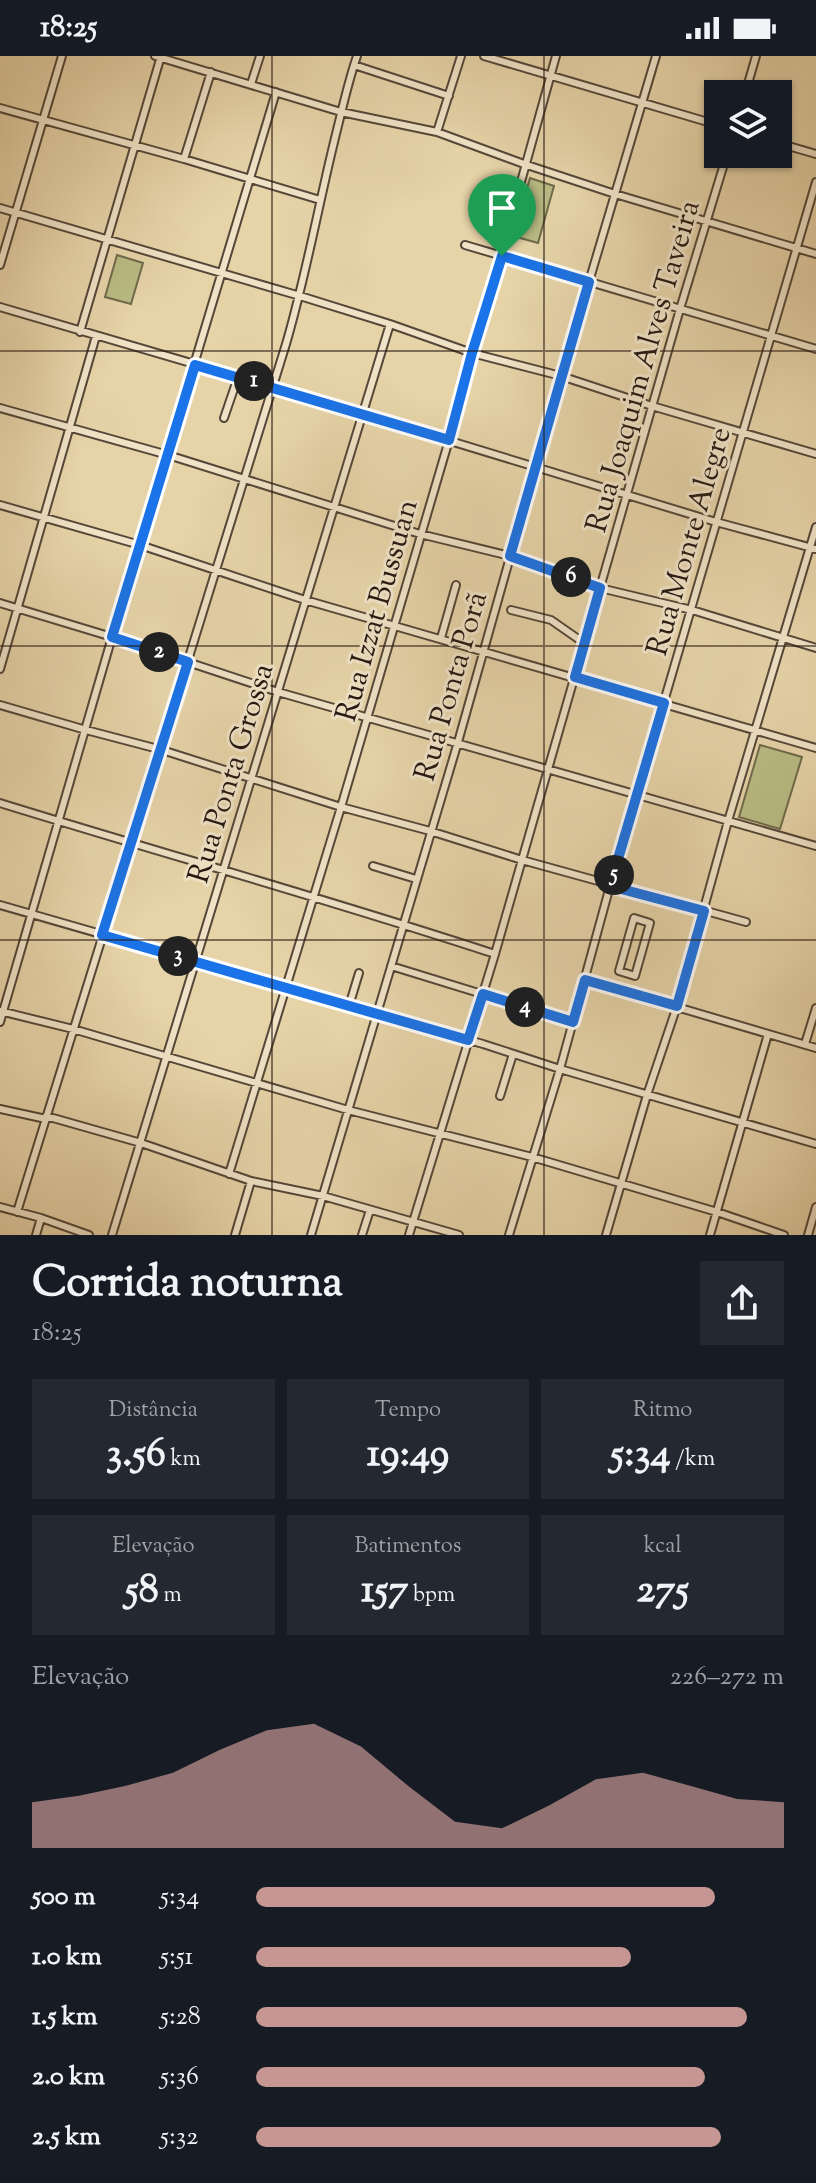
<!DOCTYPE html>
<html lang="pt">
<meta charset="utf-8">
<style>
:root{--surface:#171b24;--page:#242831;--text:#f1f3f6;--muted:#9ea1a6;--accent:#c59692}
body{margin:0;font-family:"Sorts Mill Goudy",serif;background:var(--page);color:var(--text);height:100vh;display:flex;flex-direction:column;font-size:30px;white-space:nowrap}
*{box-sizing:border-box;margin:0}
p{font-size:26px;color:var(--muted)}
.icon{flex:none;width:44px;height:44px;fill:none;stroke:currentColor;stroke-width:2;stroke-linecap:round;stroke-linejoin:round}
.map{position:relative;height:1179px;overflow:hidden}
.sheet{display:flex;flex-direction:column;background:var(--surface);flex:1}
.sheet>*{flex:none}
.tools{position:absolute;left:704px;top:24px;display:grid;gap:16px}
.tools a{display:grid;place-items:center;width:88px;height:88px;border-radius:0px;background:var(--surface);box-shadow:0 2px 6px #0004;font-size:40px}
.pin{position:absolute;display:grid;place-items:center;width:68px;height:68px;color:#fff;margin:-82px -34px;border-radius:50% 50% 50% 0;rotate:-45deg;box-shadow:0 0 8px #0007}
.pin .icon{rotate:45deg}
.km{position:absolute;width:40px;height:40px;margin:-20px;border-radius:50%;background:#222;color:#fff;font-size:22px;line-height:40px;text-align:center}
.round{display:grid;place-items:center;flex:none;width:84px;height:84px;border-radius:0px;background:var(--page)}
.overview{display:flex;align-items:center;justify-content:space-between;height:136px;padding:0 32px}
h1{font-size:44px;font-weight:700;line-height:60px}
.stats{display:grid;grid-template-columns:repeat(3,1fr);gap:12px;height:136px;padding:8px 32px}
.stats div{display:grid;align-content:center;border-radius:0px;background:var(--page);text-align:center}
.stats b{font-size:40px;font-weight:700}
.stats small{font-size:22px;font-weight:400}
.stats p{font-size:22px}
.chart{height:224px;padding:16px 32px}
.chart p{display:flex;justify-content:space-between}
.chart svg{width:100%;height:144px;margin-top:8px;fill:var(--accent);opacity:.7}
ul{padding:0 32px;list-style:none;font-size:26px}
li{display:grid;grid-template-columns:128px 96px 1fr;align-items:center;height:60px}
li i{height:20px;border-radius:10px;background:var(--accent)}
.status{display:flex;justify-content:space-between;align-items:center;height:56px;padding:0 40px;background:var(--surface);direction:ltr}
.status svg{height:22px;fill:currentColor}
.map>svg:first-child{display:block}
.green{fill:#b9bb84;stroke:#6f6a4b;stroke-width:2}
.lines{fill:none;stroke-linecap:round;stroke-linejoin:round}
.minor-casing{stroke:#554738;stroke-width:10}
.minor{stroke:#efe2c6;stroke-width:6}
.route-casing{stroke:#fff;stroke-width:16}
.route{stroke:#1a73e8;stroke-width:10}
.grid{fill:none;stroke:#251812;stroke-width:2;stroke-opacity:0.55}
.labels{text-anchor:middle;stroke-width:6;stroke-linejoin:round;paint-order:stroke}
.street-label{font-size:30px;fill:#251812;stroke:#efe2c6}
</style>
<div class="status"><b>18:25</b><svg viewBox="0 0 49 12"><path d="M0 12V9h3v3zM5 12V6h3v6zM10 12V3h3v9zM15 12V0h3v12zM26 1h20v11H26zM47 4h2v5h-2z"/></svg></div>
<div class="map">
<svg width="816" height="1179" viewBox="0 0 816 1179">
<rect width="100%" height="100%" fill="#e6d3a8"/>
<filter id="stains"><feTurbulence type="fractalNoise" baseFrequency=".0025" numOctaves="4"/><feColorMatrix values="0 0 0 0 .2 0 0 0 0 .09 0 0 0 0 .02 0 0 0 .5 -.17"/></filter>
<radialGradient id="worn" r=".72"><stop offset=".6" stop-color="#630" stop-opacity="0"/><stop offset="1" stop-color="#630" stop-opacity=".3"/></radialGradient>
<path class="green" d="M530,122L554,130L538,187L513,180Z
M117,199L143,207L131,248L105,241Z
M760,689L802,701L780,773L739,761Z"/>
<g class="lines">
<defs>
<path id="minor" d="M155,0L341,56L437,76L524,108L615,138L816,198
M484,0L718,69
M354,9L449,40
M251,28L260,0
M745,38L756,0
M0,52L184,103L320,144
M437,76L461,0
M778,87L816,98
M184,103L211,16
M0,152L300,240L390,268L472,297L561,320L652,350L816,398
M465,189L816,293
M0,209L62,0
M0,251L273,331L716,466L816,493
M80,276L161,0
M0,352L168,399L420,478L510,500L600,532L692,554L816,592
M224,362L238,321
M0,449L140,489L305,544L816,692
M0,547L112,581L278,636L816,790
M511,554L551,564L584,587
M441,582L456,529
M0,613L96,280
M0,649L86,674L162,694L341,751L430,775L522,804L746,866
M0,747C165,798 331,844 495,898
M373,810L416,823
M0,849L483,988L560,1013L816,1088
M634,862L650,867L635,920L619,915Z
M391,910L573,966
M585,924L816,992
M349,950L359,917
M0,955L73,973L348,1054L532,1101L717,1156L784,1179
M0,966L112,581L276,36
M805,988L816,952
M500,1040L513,998
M0,1053L46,1063
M46,1060L141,1087L251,1125L323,1140L459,1179
M229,1118L341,751L449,384L556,0
M0,1151L41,1162L89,1179
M17,1156C107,867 198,578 286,288C306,220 318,151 335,82C342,54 348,26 357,0
M36,1179L41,1162
M112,1179L390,268
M235,1179L251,1125
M311,1179L458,686L561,320L656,0
M362,1179L370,1154
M409,1179L495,898L680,253L727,98
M509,1179L560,1013L610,830L816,126
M606,1179L647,1039L677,950L728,765L816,471
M710,1179L768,978
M808,1179L816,1151"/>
</defs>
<use href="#minor" class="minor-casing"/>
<use href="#minor" class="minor"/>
</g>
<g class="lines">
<defs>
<path id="route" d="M502,200L589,226L510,500L600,532L575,621L664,647L610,830L704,855L677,950L585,924L573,966L483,938L468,984L102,879L188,606L112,581L195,309L449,384L472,297Z"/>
</defs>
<use href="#route" class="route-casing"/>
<use href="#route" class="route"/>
</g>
<path class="grid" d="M272,0V1179M544,0V1179M0,295H816M0,590H816M0,884H816"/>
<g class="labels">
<g class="street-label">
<text transform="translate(642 310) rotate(-74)" y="10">Rua Joaquim Alves Taveira</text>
<text transform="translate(688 485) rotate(-74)" y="10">Rua Monte Alegre</text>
<text transform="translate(376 554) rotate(-74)" y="10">Rua Izzat Bussuan</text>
<text transform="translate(450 630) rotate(-74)" y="10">Rua Ponta Porã</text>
<text transform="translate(230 717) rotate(-73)" y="10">Rua Ponta Grossa</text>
</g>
</g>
<rect width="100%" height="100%" filter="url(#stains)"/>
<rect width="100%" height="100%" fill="url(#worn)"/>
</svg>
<div class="tools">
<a><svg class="icon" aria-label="layers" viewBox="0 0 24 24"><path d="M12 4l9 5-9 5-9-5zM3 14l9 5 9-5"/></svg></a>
</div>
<div class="pin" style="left:502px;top:200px;background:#1e9e55"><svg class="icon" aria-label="arrive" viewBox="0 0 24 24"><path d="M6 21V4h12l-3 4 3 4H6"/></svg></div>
<b class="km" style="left:254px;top:325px">1</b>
<b class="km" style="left:159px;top:596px">2</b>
<b class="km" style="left:178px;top:900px">3</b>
<b class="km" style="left:525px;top:951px">4</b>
<b class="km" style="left:614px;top:819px">5</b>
<b class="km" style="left:571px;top:521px">6</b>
</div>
<section class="sheet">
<div class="overview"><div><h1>Corrida noturna</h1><p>18:25</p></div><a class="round"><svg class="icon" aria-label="share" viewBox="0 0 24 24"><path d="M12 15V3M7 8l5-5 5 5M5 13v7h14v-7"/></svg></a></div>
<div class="stats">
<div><p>Distância</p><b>3.56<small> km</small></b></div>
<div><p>Tempo</p><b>19:49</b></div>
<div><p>Ritmo</p><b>5:34<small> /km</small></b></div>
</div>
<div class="stats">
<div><p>Elevação</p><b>58<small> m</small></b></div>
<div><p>Batimentos</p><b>157<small> bpm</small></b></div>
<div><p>kcal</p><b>275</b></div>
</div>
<div class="chart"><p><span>Elevação</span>226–272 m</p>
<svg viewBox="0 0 160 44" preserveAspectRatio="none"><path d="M0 44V30L10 28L20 25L30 21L40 14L50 8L60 6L70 13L80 25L90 36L100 38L110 31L120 23L130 21L140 25L150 29L160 30V44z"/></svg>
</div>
<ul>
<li><b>500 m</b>5:34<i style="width:87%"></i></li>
<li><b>1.0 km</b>5:51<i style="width:71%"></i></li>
<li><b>1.5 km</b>5:28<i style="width:93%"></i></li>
<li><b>2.0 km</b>5:36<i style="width:85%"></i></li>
<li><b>2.5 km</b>5:32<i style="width:88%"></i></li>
</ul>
</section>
